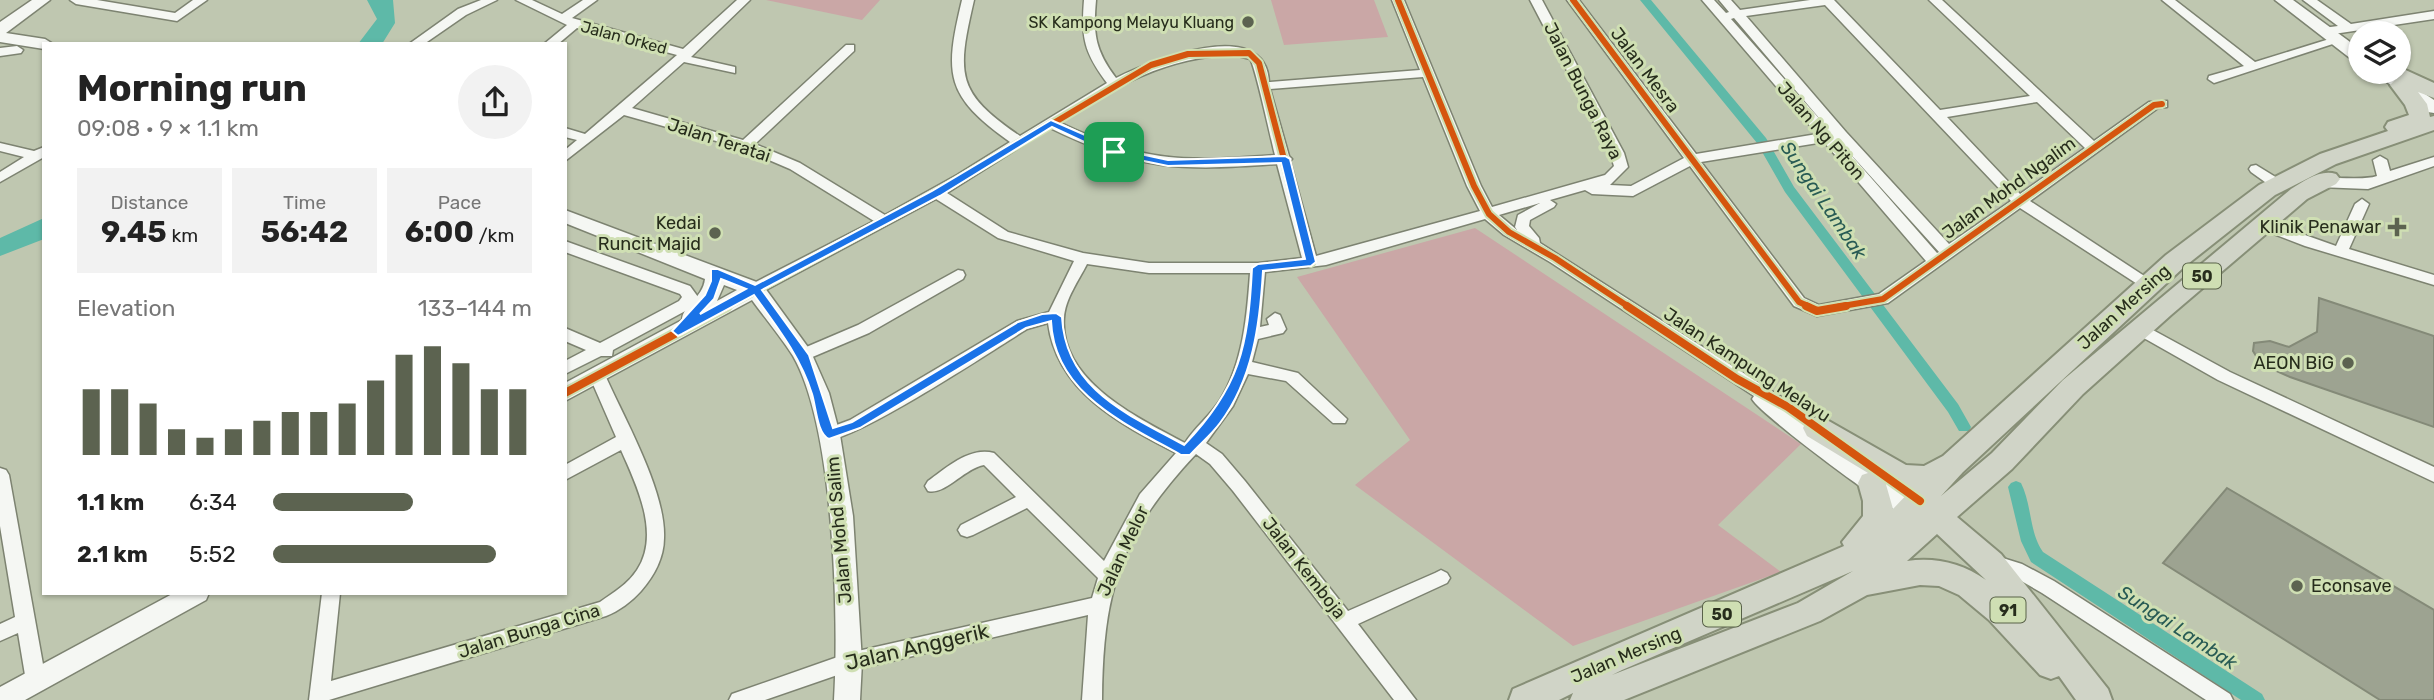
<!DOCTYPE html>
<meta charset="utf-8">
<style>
:root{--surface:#fff;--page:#f2f2f2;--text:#222;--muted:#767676;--accent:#5c6350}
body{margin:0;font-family:Rubik,sans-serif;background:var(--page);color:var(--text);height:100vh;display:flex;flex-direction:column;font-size:26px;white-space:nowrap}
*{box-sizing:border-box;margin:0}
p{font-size:23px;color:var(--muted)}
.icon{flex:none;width:38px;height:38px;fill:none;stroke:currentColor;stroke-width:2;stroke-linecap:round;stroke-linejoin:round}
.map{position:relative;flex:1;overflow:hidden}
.side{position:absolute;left:42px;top:42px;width:525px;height:553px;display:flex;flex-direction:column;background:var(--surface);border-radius:0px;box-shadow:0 2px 5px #0004}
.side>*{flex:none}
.buttons{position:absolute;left:2348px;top:21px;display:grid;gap:14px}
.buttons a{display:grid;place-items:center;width:63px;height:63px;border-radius:50%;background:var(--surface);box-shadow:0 2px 5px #0004;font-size:35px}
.pin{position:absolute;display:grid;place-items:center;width:60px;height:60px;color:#fff;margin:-30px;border-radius:14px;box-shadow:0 4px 10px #0006}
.round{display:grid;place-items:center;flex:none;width:74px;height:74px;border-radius:37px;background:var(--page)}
.overview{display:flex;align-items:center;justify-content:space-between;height:119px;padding:0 35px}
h1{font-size:38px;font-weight:700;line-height:52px}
.metrics{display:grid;grid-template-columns:repeat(3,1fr);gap:10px;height:119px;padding:7px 35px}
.metrics div{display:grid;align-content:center;border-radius:0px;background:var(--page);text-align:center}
.metrics b{font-size:30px;font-weight:700}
.metrics small{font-size:19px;font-weight:400}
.metrics p{font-size:19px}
.chart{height:196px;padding:14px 35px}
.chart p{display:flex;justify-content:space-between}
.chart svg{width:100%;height:126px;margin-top:7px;stroke:var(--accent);stroke-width:6}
ul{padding:0 35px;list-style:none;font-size:23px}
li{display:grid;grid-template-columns:112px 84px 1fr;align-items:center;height:52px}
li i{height:18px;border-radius:9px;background:var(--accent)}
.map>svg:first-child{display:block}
.green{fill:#caa7a6}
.water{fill:#5eb9a8}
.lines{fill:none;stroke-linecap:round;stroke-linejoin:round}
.canal{fill:#5eb9a8;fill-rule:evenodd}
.building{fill:#9da391;stroke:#848a78;stroke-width:2}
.minor-casing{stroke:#7d8371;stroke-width:3}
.tertiary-casing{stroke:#7d8371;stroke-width:3}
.trunk-casing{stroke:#878f77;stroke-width:4}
.minor{fill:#f5f7f3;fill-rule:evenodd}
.tertiary{fill:#f5f7f3;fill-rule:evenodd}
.trunk{fill:#d0d4c7;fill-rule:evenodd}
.cycleway-far1-casing{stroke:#cfdfb3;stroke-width:10}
.cycleway-casing{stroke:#cfdfb3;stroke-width:12}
.cycleway-far1{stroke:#d5550e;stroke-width:6}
.cycleway{stroke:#d5550e;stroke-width:8}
.route{fill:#1a73e8;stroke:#fff;stroke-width:2;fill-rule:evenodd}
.poi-dot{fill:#5c6350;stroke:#cfdfb3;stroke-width:2.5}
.labels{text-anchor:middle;stroke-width:6;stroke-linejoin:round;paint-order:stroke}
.far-poi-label{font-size:16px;fill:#272d1c;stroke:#cfdfb3;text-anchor:end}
.far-street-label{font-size:16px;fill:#272d1c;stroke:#cfdfb3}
.shield{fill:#cfdfb3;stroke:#596249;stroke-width:2}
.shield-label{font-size:16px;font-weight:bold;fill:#272d1c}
.street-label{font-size:18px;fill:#272d1c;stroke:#cfdfb3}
.poi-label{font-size:18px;fill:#272d1c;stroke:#cfdfb3;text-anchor:end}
.water-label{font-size:19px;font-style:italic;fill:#285b54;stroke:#cfdfb3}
.near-street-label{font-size:21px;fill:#272d1c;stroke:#cfdfb3}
</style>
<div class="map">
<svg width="2434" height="700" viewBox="0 0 2434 700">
<rect width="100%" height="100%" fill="#bfc7b0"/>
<path class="green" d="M766,0H880L862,20Z
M1271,0H1374L1388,37L1284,45Z
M1475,228L1801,444L1718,525L1781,572L1573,646L1355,485L1410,440L1297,277Z"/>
<path class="water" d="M367,0H393L395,23L382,44H358L377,19Z
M44,218V239L0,256V238Z"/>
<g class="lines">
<path class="canal" d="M1640,0H1651L1766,138L1794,187L1958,404L1971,427L1969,431H1959L1948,412L1785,192L1757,143Z
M2016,481L2021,483C2032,505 2029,532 2043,552L2262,694L2265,700H2241L2031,562L2021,541L2008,487L2011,483Z"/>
</g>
<path class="building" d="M2319,298L2434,336V427L2290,377L2265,366L2258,359L2253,351L2254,343L2270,341L2289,347L2317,332Z
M2227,488L2434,610V700H2380L2163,563Z"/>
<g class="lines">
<defs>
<path id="minor" d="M70,0H97L175,13L193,0H207L177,21L76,4Z
M481,0H497L466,15L424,44H409L458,9Z
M516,0H532L562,14L583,0H597L572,18L683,49L737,0H750L691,57L735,67V73L684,62L632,108L743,140L846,45H854V51L755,144L800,163L885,215L957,175L1010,142C945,96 944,75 962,0H974C957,74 955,92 1020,136L1107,83C1084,52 1081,38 1084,0H1096C1093,34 1095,50 1116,78C1150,61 1266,14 1269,82L1420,70L1392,0H1404L1481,186L1492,207L1605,175L1614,166L1610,153L1530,0H1542L1624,153L1628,167L1610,185L1631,186L1684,158L1567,0H1579L1696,154L1817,134L1702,0H1714L1726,13L1729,12L1719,0H1731L1740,10L1810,0H1834L1940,110L2030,96L1929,0H1942L2094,141L2149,102L2167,101V107L2158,108L2030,201L2158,285L2150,290L2145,289L2020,208L1888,303L1817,316L1794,306L1690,166L1633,196L1592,194L1585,190L1550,200L1556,204L1554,207L1530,220L1529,226L1539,238L1540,243L1828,427L1830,432L1828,437L1821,438L1872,475L1874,468L1880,466L1886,468L1926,496L1929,501L1926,506L1917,507L1919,511L1916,516L1910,518C1891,512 1761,415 1752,399L1754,396L1550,262L1504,235L1485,219L1326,265L1265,272L1260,327L1269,325L1267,319L1275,313L1280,315L1286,329L1283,333L1258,339L1252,362L1298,373L1347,419L1345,423H1333L1286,381L1248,374L1233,406L1206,443L1222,454L1245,481L1348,611L1435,573L1441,570L1447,573L1450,578L1447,583L1358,624L1416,700H1394L1233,491L1210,464L1196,454C1120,535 1103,590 1102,700H1082L1088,615L849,671L765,700H729L732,694L849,653L1092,598L1098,578L1027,508L973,535L967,537L961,535L958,530L961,525L1016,497L984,465C965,468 944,496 928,491L925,486L928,481C946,468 970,446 994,453L1104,561L1140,494L1176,453C1120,424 1057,392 1048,323L1027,329C998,347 847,447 823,440L821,435L823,430L850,420L1017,321L1049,312L1074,261L998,238L936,199L760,293H750L747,289L750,285L874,221L790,169L741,148L624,115L565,161V150L577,140L565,137V128L585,134L677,55L577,28L558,44H544L567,25ZM1825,5L2011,201L1949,244L1846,132L1746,16ZM1734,18L1831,132L1731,19ZM1234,55L1250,59C1255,65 1271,140 1275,155C1185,162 1143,163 1059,122C1114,87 1167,56 1234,55ZM1423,77L1467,186L1480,211L1316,256L1290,161L1292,159L1289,156L1270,89ZM2037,102L2085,148L2020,194L1947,117ZM1050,128C1137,171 1183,171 1277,164L1302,258L1258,263H1149L1083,253L1008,232L947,193ZM1837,139L1939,252L1937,253ZM1824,142L1926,261L1879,294L1819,305L1804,298L1701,162ZM1540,203L1518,215L1515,227L1517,230L1499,215ZM1087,264L1149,273H1250C1247,316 1243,363 1220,400C1210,416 1194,428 1185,443C1140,419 1059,381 1064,318C1065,299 1079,280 1087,264Z
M2162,0H2175L2255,62L2339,36L2345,40L2214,83L2208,79L2209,76L2244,66Z
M2303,0H2317L2351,24L2434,11V19L2327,35L2321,31L2323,28L2338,26Z
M17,46L23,50L21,53L0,56V48Z
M0,143L34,151L44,147V157L0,182V172L24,157L0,151Z
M2380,156L2387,160L2390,171L2434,157V166L2368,189L2319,187L2312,183C2324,173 2359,182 2377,176L2373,160Z
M2256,165L2282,181L2284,184L2282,187H2272L2251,172L2249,169L2251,166Z
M2362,199L2369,204L2349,249L2434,275V285L2305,246L2258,228L2256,225L2263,220L2336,246L2355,204Z
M565,241L690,286L698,297L689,309L613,350L612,356H601L565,374V361L586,350L565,341V328L600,343L679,301L682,297L680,294L565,252Z
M958,270L963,271L965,275L963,279L869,333L803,361L795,355L797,351L858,325Z
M2140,323L2230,372L2434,467V482L2218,380L2135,333L2132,329L2135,325Z
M597,369L603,371L605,375C624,418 666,491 664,538C664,558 654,576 641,591C632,601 619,611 606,616L329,700H309L322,593H340L331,681L600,602C614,592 628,584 637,570C661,534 636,484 621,450L565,480V465L616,437L589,375L591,371Z
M0,468L6,470L9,475L46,681L43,687L36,690L29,687L26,681L18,633L0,641V624L15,617L0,526Z
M1993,555L2022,564L2054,581L2230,694L2233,700H2206L2042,593L2011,575L1987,568L1984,563L1987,558Z"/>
<path id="tertiary" d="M32,0H50L6,33L45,39L53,44H44V49L0,42V22Z
M2275,0H2293L2361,50V63L2355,62Z
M2373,72H2392L2434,100V113L2428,112Z
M565,210L762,284L810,350L829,393L840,435L853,516L862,662L860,700H834C839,617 834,427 793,356C781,337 765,318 752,300L565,401V383L682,320C682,306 703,298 705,279L565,223ZM724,285L737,290L717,301Z
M174,593H209L206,600L25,700H0V687Z"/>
<path id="trunk" d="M2399,67L2434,83V98L2418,92L2427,104L2430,117L2434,116V130L2336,164L2275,195L2184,267L1963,472L1941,496L1992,453L2063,380L2291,189C2305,181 2320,169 2336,174L2340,179L2336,184L2307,199L2171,315L2083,394L2012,469L1957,517L2001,554L2108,689L2112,700H2076L2059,676L2051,679L2040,675L1989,620L1959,595L1939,586L1920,585L1867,595L1820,621L1624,700H1570L1573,693L1559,700H1509L1513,689L1844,546L1842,542L1863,516V501L1858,483L1862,475L1868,473L1807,436L1803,428L1807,420L1817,417L1827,420L1906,465L1924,466L1943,456L2166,255L2259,185L2320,154L2388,131L2385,127L2388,122L2409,115L2405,105L2390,85L2395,80L2387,73L2399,72ZM1885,481L1912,489L1893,509ZM1937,534L1986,580C1962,563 1935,557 1907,561ZM1853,571L1798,603L1612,675L1622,670Z"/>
</defs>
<use href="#minor" class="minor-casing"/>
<use href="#tertiary" class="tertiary-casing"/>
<use href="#trunk" class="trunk-casing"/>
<use href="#minor" class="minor"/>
<use href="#tertiary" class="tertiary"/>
<use href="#trunk" class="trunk"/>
<defs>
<path id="cycleway-far1" d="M1398,0L1474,186L1489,214L1509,232L1555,258L1629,307
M1573,0L1799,302L1810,307
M724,307L936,193L1151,65L1188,54L1249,53L1259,63L1311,263
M1837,307L1883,299L2154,105L2162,104"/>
<path id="cycleway" d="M1627,306L1737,379L1788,407L1920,501
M1806,306L1817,311L1846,306
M565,393L727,306"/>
</defs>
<use href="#cycleway-far1" class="cycleway-far1-casing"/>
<use href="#cycleway" class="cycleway-casing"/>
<use href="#cycleway-far1" class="cycleway-far1"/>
<use href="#cycleway" class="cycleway"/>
</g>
<path class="route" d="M1051,120L1117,149L1168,160L1285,156L1290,159L1316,262L1311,266L1263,271C1260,324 1253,379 1220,423C1212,434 1200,444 1190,455H1181C1126,424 1054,394 1051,321L1026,328L860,428L829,439C817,434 816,407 812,394C800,356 777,327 754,295L682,334L678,336L672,331L705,295L711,281V269H718L755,285L932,191ZM1052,127L1110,154L1168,166L1281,163L1305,259L1258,264L1252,268C1248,347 1240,387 1184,445C1128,414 1066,390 1062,317L1056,313L1042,314L1018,322L852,422L833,428L809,355L762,290L940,196ZM721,279L746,289L700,314L714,299Z"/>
<g class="poi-dot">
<circle cx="1248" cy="22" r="7"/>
<path d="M2393.5 216.5h7v7h7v7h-7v7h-7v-7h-7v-7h7z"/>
<circle cx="715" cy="233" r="7"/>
<circle cx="2348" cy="363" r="7"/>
<circle cx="2297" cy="586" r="7"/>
</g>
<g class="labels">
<g class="far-poi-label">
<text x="1234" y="28">SK Kampong Melayu Kluang</text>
</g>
<g class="far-street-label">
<text transform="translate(624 37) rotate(15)" y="6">Jalan Orked</text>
</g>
<g class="shield">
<rect x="2183" y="263.5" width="38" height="25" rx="5"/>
<rect x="1990.5" y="597.5" width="35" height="25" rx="5"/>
<rect x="1703" y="601.5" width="38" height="25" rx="5"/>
</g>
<g class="shield-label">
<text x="2202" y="282">50</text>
<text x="2008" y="616">91</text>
<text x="1722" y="620">50</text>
</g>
<g class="street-label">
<text transform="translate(1645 70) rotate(53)" y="6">Jalan Mesra</text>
<text transform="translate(1583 91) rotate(63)" y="6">Jalan Bunga Raya</text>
<text transform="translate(1821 131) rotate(49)" y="6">Jalan Ng Piton</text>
<text transform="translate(719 140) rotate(18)" y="6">Jalan Teratai</text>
<text transform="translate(2009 188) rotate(-36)" y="6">Jalan Mohd Ngalim</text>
<text transform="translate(2124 307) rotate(-42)" y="6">Jalan Mersing</text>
<text transform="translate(1747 365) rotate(33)" y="6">Jalan Kampung Melayu</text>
<text transform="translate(839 530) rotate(-95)" y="6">Jalan Mohd Salim</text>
<text transform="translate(1123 551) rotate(-65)" y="6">Jalan Melor</text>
<text transform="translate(1304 568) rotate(52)" y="6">Jalan Kemboja</text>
<text transform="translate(529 631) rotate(-17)" y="6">Jalan Bunga Cina</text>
<text transform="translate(1626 655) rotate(-23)" y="6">Jalan Mersing</text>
</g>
<g class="poi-label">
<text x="701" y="229">Kedai<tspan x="701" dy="21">Runcit Majid</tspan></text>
<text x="2381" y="233">Klinik Penawar</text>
<text x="2334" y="369">AEON BiG</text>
<text x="2311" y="592" text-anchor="start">Econsave</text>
</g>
<g class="water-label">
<text transform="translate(1824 200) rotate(56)" y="7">Sungai Lambak</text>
<text transform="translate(2178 627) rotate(33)" y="7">Sungai Lambak</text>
</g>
<g class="near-street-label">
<text transform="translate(917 647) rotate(-13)" y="7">Jalan Anggerik</text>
</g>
</g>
</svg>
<div class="buttons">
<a><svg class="icon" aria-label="layers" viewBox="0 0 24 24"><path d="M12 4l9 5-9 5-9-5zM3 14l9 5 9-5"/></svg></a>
</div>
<div class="pin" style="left:1114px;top:152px;background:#1e9e55"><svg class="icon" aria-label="arrive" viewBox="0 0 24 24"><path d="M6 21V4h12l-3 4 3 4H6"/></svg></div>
<section class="side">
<div class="overview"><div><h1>Morning run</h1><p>09:08 · 9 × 1.1 km</p></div><a class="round"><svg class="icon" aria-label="share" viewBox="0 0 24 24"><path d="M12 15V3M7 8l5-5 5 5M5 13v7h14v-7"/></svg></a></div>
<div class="metrics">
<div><p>Distance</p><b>9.45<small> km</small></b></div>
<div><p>Time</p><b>56:42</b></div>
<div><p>Pace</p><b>6:00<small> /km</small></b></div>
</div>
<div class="chart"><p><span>Elevation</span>133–144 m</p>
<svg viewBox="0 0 160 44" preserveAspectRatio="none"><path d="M5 44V21M15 44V21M25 44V26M35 44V35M45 44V38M55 44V35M65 44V32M75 44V29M85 44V29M95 44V26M105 44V18M115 44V9M125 44V6M135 44V12M145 44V21M155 44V21"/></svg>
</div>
<ul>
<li><b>1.1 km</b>6:34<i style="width:54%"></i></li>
<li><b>2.1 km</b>5:52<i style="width:86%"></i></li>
</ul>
</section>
</div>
